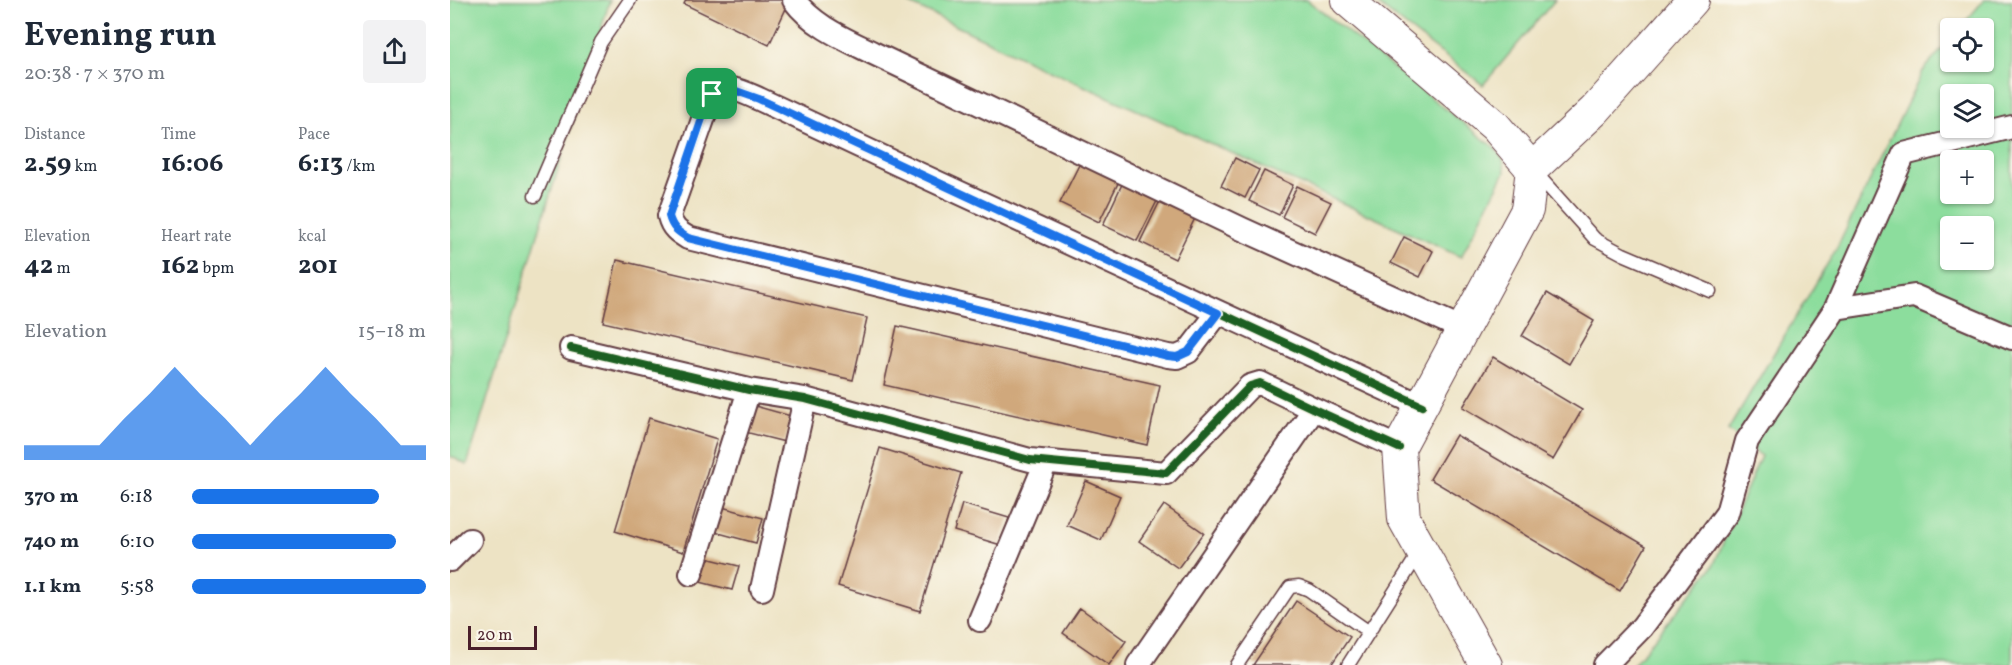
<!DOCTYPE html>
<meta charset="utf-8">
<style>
:root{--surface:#fff;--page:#f2f2f3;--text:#1f2937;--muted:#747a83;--accent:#1a73e8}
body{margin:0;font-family:Vollkorn,serif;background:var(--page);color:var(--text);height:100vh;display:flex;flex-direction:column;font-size:22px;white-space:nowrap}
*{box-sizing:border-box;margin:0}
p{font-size:20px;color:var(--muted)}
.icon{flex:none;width:33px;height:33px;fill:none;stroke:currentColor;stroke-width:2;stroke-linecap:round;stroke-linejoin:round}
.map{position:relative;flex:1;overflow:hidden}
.sheet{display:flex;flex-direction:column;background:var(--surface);width:450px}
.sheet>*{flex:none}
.buttons{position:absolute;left:1490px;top:18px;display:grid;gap:12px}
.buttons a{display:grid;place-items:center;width:54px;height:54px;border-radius:6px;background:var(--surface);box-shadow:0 2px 4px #0004;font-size:30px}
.scale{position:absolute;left:18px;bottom:15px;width:69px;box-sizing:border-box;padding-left:6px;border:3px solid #4a1f2b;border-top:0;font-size:16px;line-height:21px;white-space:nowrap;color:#4a1f2b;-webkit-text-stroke:4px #fbf7ec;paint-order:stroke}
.pin{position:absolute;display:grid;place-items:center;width:51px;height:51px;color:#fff;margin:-26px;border-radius:12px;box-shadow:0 3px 9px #0006}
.round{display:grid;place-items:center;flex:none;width:63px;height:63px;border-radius:6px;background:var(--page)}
.head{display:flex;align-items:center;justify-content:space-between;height:102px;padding:0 24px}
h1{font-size:33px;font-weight:700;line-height:45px}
.metrics{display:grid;grid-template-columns:repeat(3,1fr);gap:9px;height:102px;padding:6px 24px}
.metrics div{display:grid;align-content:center}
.metrics b{font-size:26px;font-weight:700}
.metrics small{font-size:16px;font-weight:400}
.metrics p{font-size:16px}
.chart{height:168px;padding:12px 24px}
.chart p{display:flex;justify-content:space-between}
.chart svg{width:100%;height:108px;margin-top:6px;fill:var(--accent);opacity:.7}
ul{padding:0 24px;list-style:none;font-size:20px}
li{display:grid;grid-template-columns:96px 72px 1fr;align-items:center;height:45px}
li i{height:15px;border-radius:8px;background:var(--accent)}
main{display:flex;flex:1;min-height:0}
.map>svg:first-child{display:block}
.green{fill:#8cdd9d;stroke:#6b7e64;stroke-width:1.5;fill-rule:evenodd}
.building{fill:#d0a87c}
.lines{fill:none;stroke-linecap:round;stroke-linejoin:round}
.lane-casing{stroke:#623c42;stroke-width:15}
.street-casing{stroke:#623c42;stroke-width:26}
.secondary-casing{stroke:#623c42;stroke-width:34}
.lane{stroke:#fff;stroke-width:12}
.street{stroke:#fff;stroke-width:22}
.secondary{stroke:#fff;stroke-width:32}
.cycleway-casing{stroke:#fbf7ec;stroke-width:11}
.cycleway{stroke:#1b5e20;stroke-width:8}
.route-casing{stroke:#fff;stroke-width:12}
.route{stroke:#1a73e8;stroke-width:8}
</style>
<main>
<section class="sheet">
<div class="head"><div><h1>Evening run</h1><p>20:38 · 7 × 370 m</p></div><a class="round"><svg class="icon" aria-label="share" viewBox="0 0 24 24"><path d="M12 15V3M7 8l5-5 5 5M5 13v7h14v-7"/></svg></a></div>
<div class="metrics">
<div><p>Distance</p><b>2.59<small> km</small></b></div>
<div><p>Time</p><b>16:06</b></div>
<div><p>Pace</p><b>6:13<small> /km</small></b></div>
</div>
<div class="metrics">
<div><p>Elevation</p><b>42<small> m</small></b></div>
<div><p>Heart rate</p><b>162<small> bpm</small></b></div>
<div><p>kcal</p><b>201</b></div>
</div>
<div class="chart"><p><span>Elevation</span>15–18 m</p>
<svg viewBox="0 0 160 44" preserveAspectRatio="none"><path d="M0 44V38L10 38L20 38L30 38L40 27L50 17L60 6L70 17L80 27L90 38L100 27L110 17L120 6L130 17L140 27L150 38L160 38V44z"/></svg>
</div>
<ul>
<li><b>370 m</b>6:18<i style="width:80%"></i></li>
<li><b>740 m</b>6:10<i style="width:87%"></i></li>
<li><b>1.1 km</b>5:58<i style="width:100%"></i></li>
</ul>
</section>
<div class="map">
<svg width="1562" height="665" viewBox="0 0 1562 665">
<rect width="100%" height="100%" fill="#fbf7ec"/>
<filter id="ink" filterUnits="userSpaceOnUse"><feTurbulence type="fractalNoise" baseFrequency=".0167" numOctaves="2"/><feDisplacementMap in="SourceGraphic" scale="12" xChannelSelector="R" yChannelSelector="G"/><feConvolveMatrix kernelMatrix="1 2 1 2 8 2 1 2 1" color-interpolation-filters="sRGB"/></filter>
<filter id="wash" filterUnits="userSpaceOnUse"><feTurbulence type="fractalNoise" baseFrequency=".008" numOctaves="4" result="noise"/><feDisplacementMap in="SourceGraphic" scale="24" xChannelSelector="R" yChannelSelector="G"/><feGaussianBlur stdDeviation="1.35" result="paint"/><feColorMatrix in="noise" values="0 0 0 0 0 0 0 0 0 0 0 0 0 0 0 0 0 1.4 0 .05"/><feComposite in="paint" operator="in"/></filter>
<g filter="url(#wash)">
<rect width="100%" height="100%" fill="#ede3c4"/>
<path class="green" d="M0,0H160L17,465L0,456Z
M452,0H857L1045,148L1053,160L1055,172L1011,257L592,67Z
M922,0H1105L1033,85Z
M1534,0H1562V665H1183L1263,566L1311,456L1278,430L1387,248L1473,71L1500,40V62H1533V28H1510ZM1500,94H1533V128H1500ZM1500,160H1533V194H1500ZM1500,226H1533V260H1500Z"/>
<g id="blocks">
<path class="building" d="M236,0H336L339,2L319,45L234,4Z
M785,158L809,170L795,198L771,186Z
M632,159L671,177L649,222L610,203Z
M814,171L843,185L829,215L799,201Z
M674,180L709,197L687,241L653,225Z
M847,186L881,202L865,233L832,217Z
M712,197L747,214L725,259L690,242Z
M954,237L983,251L970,277L941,263Z
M167,260L417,318L403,380L153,322Z
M1097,293L1144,321L1119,364L1072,336Z
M447,326L710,385L697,445L434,385Z
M1043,357L1132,410L1103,460L1013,407Z
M298,404L341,416L335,442L291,431Z
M199,418L267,439L233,552L165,531Z
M1006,435L1196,546L1170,591L980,479Z
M430,448L511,473L470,611L388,586Z
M636,481L670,496L651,540L617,525Z
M512,504L559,518L551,545L504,531Z
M714,505L754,533L728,568L689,541Z
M268,506L313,518L306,543L261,531Z
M248,556L289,566L282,590L242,580Z
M846,601L900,637L881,665H803Z
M630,608L676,641L659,665L613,633Z"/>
</g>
</g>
<g filter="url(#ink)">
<use href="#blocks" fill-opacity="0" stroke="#623c42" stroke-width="1.5"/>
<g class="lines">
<defs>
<path id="lane" d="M1086,173L1145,239L1173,254L1260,291
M85,196L151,42L180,0
M787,665L840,587L849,586L859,590L919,632
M898,665L969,553"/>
<path id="street" d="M344,0C363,26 395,39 423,53L792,229L1013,329
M1386,308L1464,296L1562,338
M768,313L738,352L727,357L718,356L238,238C228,232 222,228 219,216L262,94C278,83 293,92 309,99C529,203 750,304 972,406
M121,348L299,390L355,399L580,460L716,473L800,386L810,383L864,409L949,448
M0,560L20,540
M241,574L299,390
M312,589L355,399
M530,620L596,462
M688,665L864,409
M1155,665L1192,627L1277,513L1297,441L1386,308L1454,154L1562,127"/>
<path id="secondary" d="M897,0L1045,126L1082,169
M1036,665L954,519L949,448L1077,210L1082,169L1145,110L1243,0"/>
</defs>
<use href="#lane" class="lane-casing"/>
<use href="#street" class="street-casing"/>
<use href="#secondary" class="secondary-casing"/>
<use href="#lane" class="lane"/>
<use href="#street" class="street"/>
<use href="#secondary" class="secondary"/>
<defs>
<path id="cycleway" d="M768,313L738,352L727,357L718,356L238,238C228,232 222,228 219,216L262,94C278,83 293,92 309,99C529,203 750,304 972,406
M121,348L299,390L355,399L580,460L716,473L800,386L810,383L864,409L949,448"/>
</defs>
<use href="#cycleway" class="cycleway-casing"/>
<use href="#cycleway" class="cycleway"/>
</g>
</g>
<g class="lines" filter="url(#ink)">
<defs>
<path id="route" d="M278,88L309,99L768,313L738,352L727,357L718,356L238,238C228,232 222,228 219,216L257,104C262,93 266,90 278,88Z"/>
</defs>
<use href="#route" class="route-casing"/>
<use href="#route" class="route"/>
</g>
</svg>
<div class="buttons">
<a><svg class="icon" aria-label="locate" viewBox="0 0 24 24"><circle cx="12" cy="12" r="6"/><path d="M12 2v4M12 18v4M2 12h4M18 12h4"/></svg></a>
<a><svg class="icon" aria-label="layers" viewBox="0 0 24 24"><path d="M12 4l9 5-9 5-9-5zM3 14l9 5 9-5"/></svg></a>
<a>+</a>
<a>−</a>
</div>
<div class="scale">20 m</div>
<div class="pin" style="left:262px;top:94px;background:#1e9e55"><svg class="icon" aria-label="arrive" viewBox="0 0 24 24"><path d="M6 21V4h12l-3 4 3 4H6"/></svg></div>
</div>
</main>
